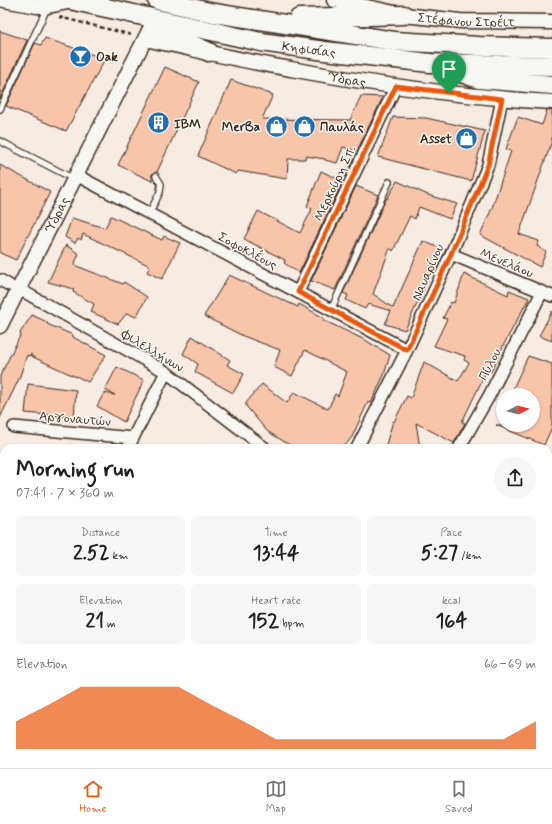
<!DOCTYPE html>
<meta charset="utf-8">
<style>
:root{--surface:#fff;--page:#f6f6f6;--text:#222;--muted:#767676;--line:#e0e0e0;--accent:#ea580c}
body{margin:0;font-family:Mynerve,sans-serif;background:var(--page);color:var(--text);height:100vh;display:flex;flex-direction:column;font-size:15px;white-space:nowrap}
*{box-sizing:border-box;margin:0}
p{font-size:13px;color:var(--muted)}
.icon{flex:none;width:22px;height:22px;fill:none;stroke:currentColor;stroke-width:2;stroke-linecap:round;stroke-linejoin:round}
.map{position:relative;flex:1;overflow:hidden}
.details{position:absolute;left:0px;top:444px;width:552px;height:324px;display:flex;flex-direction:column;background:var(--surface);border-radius:12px 12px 0 0;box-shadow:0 1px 3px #0004}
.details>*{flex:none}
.needle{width:26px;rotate:84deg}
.controls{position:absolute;left:496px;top:388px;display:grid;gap:8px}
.controls a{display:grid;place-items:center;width:44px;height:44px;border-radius:50%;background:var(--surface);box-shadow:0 1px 3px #0004;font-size:20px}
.pin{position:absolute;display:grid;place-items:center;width:34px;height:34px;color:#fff;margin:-41px -17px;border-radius:50% 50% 50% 0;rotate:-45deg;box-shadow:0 0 4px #0007}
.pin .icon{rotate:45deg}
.round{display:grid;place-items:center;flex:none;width:42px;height:42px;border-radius:21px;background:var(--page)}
.head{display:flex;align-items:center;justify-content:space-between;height:68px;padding:0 16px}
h1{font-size:22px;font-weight:700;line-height:30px}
.metrics{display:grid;grid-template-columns:repeat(3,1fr);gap:6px;height:68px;padding:4px 16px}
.metrics div{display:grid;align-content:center;border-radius:6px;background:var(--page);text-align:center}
.metrics b{font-size:20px;font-weight:700}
.metrics small{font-size:11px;font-weight:400}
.metrics p{font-size:11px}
.chart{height:112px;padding:8px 16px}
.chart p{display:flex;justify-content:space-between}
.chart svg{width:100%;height:72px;margin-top:4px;fill:var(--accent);opacity:.7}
.tab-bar{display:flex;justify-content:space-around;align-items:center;height:56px;border-top:1px solid var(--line);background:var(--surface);font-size:11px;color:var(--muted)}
.tab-bar a{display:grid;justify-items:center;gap:2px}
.tab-bar .active{color:var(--accent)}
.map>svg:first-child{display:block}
.building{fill:#f8c4aa;stroke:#3b2a1e}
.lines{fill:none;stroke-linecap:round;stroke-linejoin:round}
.service-casing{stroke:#3b2a1e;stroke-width:8}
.minor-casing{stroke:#3b2a1e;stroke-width:14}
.tertiary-casing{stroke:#3b2a1e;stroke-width:17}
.secondary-casing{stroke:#3b2a1e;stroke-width:19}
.primary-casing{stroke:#3b2a1e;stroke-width:21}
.path{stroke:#3b2a1e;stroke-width:2.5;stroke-dasharray:4 3;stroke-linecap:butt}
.service{stroke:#f6f6f2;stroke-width:5.5}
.minor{stroke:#f6f6f2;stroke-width:11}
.tertiary{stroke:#f6f6f2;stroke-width:14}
.secondary{stroke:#f6f6f2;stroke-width:16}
.primary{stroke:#f6f6f2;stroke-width:18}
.route-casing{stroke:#fff;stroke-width:8}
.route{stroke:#ea580c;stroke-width:5}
.labels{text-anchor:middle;stroke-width:3;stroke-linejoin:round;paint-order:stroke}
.street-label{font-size:13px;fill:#3b2a1e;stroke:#f6f6f2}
.poi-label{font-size:13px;font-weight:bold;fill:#3b2a1e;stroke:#f6f6f2;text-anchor:start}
</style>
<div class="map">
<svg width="552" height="768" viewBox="0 0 552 768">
<rect width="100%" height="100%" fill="#f6ece4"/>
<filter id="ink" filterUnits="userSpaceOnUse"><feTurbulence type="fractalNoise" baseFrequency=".025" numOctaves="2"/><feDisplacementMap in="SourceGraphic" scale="8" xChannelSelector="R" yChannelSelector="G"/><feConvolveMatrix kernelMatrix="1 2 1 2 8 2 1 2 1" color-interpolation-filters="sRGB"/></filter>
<g filter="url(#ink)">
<path class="building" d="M0,31L27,40L0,99Z
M45,38L105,59L66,131L6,106L35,43L41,45Z
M165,67L199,82L157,172L152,174V181L118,165Z
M231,80L273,95L262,119L350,120L361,96L383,97L357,151L343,147L337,163L325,160V159L306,156L305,159H288L287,179L238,171L236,174L198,156Z
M547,110H552V141L519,234L539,241L537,246L546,252L540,267L480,235L492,208L511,151L506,149L518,117L542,125Z
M393,117L426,118L485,131L471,181L378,157Z
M0,165L50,192L16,260L0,253Z
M321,171L343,181L299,273L284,263L285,260L244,239L258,211L300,233L312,209L307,206Z
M397,181L428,195L457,204L450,219L419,207L415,219L410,216L393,251L390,248L373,294L393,308L423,241L442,249L405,330L385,324L391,311L368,304L365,309L346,300L348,295L343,293L386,199H387Z
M356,186L378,195L335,290L311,281Z
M111,216L162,240L164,236L180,243L162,279L147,272L150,266L83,234L81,240L78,238L75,243L65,237L72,218L105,228Z
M66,245L79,254L74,265L123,284L124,282L147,297L136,317L127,313L118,324L91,312L94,304L73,292L74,289L48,282Z
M464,274L508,295L509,290L529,298L503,346L491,372L487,370L462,422L465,423L454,443L416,423L420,448H385L393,421L394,422L407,396L411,398L424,362L458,381L469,363L464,360L465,356L434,346L447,319L443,318L451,302L454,303Z
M229,275L298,307L299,304L324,318L323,320L365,340L390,355L384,375L371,403L368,402L352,437L343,448H294L267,431L246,406V403L262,384L287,403L294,392L328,409L335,394L338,396L347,372L305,350L292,376L274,367L280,350L243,336L204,316Z
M552,311V341L539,336Z
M32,315L47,322V324L73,335V337L106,355L88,382L76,376V377L31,356V354L30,356L27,355L19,379L0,418V376L21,334L20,333Z
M192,336L230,360L227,365L244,374L233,393L195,372L198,364L183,354Z
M528,356L552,364V427L544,445L496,425H533V395H510Z
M117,367L144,380L124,422L97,406L104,393L115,395L105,390Z
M28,384L76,390L74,417L25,413Z"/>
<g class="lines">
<defs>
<path id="service" d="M0,109L47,8
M0,141L74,179
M149,214L160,192L161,184L156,176
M331,310L389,182"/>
<path id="minor" d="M76,175L407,350
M451,254L552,296
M0,280L9,285
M19,289L166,372L265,448
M298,292L396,86
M14,427L133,438
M128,448L166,372
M357,448L407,350L451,254L488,165L502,99
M459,448L489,396L542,292
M0,500L4,502
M0,705L4,697
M548,708L552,710
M358,764L364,768
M165,768L167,764"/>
<g id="tertiary">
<path d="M4,0L37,6H48L73,1"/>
<path id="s1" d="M334,0L404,15L460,21L552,22"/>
<path id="s2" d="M145,39C194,49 242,61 291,69C377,85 465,97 552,102"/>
<path id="s3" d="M0,326L155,19"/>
</g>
<path id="secondary" d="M548,620L552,615
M548,659L552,655
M387,768L393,764
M427,768L433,764"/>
<g id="primary">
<path id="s4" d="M70,0L261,42L325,51L430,63L552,66"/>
<path d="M157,0L214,13L394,41L479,46L552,48"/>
<path d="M299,18L404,15"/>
<path d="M155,19L165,33L209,52"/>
<path d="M449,69L479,79L552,85"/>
</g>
</defs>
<use href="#service" class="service-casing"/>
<use href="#minor" class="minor-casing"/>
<use href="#tertiary" class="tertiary-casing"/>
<use href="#secondary" class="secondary-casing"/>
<use href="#primary" class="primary-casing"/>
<path class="path" d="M59,17L132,35"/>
<use href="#service" class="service"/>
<use href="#minor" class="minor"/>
<use href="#tertiary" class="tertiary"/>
<use href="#secondary" class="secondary"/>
<use href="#primary" class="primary"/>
</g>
</g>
<g class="lines" filter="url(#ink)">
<defs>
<path id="route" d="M396,86L502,99L488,165L451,254L407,350L298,292Z"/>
</defs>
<use href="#route" class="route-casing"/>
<use href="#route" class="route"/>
</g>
<defs>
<symbol id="bar-disc" viewBox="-11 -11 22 22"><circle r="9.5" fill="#1f6fb2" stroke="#f6f6f2"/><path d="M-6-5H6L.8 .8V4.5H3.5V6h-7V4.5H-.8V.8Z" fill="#fff"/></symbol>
<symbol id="building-disc" viewBox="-11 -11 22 22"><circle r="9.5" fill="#1f6fb2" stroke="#f6f6f2"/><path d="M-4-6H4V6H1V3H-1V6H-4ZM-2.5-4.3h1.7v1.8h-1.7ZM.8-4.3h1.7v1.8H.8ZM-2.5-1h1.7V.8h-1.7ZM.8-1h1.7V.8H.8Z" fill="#fff"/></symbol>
<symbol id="shop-disc" viewBox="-11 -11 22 22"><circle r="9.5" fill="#1f6fb2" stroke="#f6f6f2"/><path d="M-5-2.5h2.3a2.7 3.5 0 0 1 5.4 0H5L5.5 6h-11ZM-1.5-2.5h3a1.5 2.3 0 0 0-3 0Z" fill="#fff"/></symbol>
</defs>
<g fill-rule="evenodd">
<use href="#bar-disc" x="68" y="44" width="25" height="25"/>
<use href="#building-disc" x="146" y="110" width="25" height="25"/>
<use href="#shop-disc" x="264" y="114" width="25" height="25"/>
<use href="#shop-disc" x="292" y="114" width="25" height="25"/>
<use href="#shop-disc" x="454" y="126" width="25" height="25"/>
</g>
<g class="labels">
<g class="street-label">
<text dy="5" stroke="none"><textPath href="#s1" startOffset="134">Στέφανου Στρέιτ</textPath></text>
<text dy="5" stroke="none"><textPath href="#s4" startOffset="244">Κηφισίας</textPath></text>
<text dy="5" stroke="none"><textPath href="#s2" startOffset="206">Ύδρας</textPath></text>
<text transform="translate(334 183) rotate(-65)" y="5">Μερκούρη Σπ.</text>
<text dy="5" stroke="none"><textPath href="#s3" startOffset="125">Ύδρας</textPath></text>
<text transform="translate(248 250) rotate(28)" y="5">Σοφοκλέους</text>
<text transform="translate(507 262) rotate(23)" y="5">Μενελάου</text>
<text transform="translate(427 272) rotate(-66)" y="5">Ναυαρίνου</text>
<text transform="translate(153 350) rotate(31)" y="5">Φιλελλήνων</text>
<text transform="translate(489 364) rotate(-63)" y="5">Πύλου</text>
<text transform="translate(75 418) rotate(5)" y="5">Αργοναυτών</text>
</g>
<g class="poi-label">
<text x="96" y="61">Oak</text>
<text x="174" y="128">IBM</text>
<text x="260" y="131" text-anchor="end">MerBa</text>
<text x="320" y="131">Παυλάς</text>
<text x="452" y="143" text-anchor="end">Asset</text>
</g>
</g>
</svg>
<div class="controls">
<a><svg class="needle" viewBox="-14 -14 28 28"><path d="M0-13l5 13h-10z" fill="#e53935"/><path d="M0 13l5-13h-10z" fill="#767676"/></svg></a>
</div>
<div class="pin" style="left:449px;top:93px;background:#1e9e55"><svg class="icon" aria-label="arrive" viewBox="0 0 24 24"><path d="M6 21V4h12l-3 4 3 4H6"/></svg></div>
<section class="details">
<div class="head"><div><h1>Morning run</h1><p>07:41 · 7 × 360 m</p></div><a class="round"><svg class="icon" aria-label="share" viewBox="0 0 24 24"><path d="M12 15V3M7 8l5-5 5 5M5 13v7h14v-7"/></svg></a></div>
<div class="metrics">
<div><p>Distance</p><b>2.52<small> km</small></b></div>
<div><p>Time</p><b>13:44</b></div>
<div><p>Pace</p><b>5:27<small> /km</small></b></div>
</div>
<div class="metrics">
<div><p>Elevation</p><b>21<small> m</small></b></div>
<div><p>Heart rate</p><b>152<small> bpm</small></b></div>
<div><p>kcal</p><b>164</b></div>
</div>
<div class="chart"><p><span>Elevation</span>66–69 m</p>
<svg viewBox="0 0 160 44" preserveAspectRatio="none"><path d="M0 44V27L10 17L20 6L30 6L40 6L50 6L60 17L70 27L80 38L90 38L100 38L110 38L120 38L130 38L140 38L150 38L160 27V44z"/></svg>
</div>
</section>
</div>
<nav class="tab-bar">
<a class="active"><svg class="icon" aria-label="home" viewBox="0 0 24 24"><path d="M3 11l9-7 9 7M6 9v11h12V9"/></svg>Home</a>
<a><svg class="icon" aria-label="map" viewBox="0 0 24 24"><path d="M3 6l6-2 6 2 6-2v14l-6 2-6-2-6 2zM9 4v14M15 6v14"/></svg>Map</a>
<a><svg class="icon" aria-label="saved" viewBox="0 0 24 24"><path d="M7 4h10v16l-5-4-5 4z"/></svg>Saved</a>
</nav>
